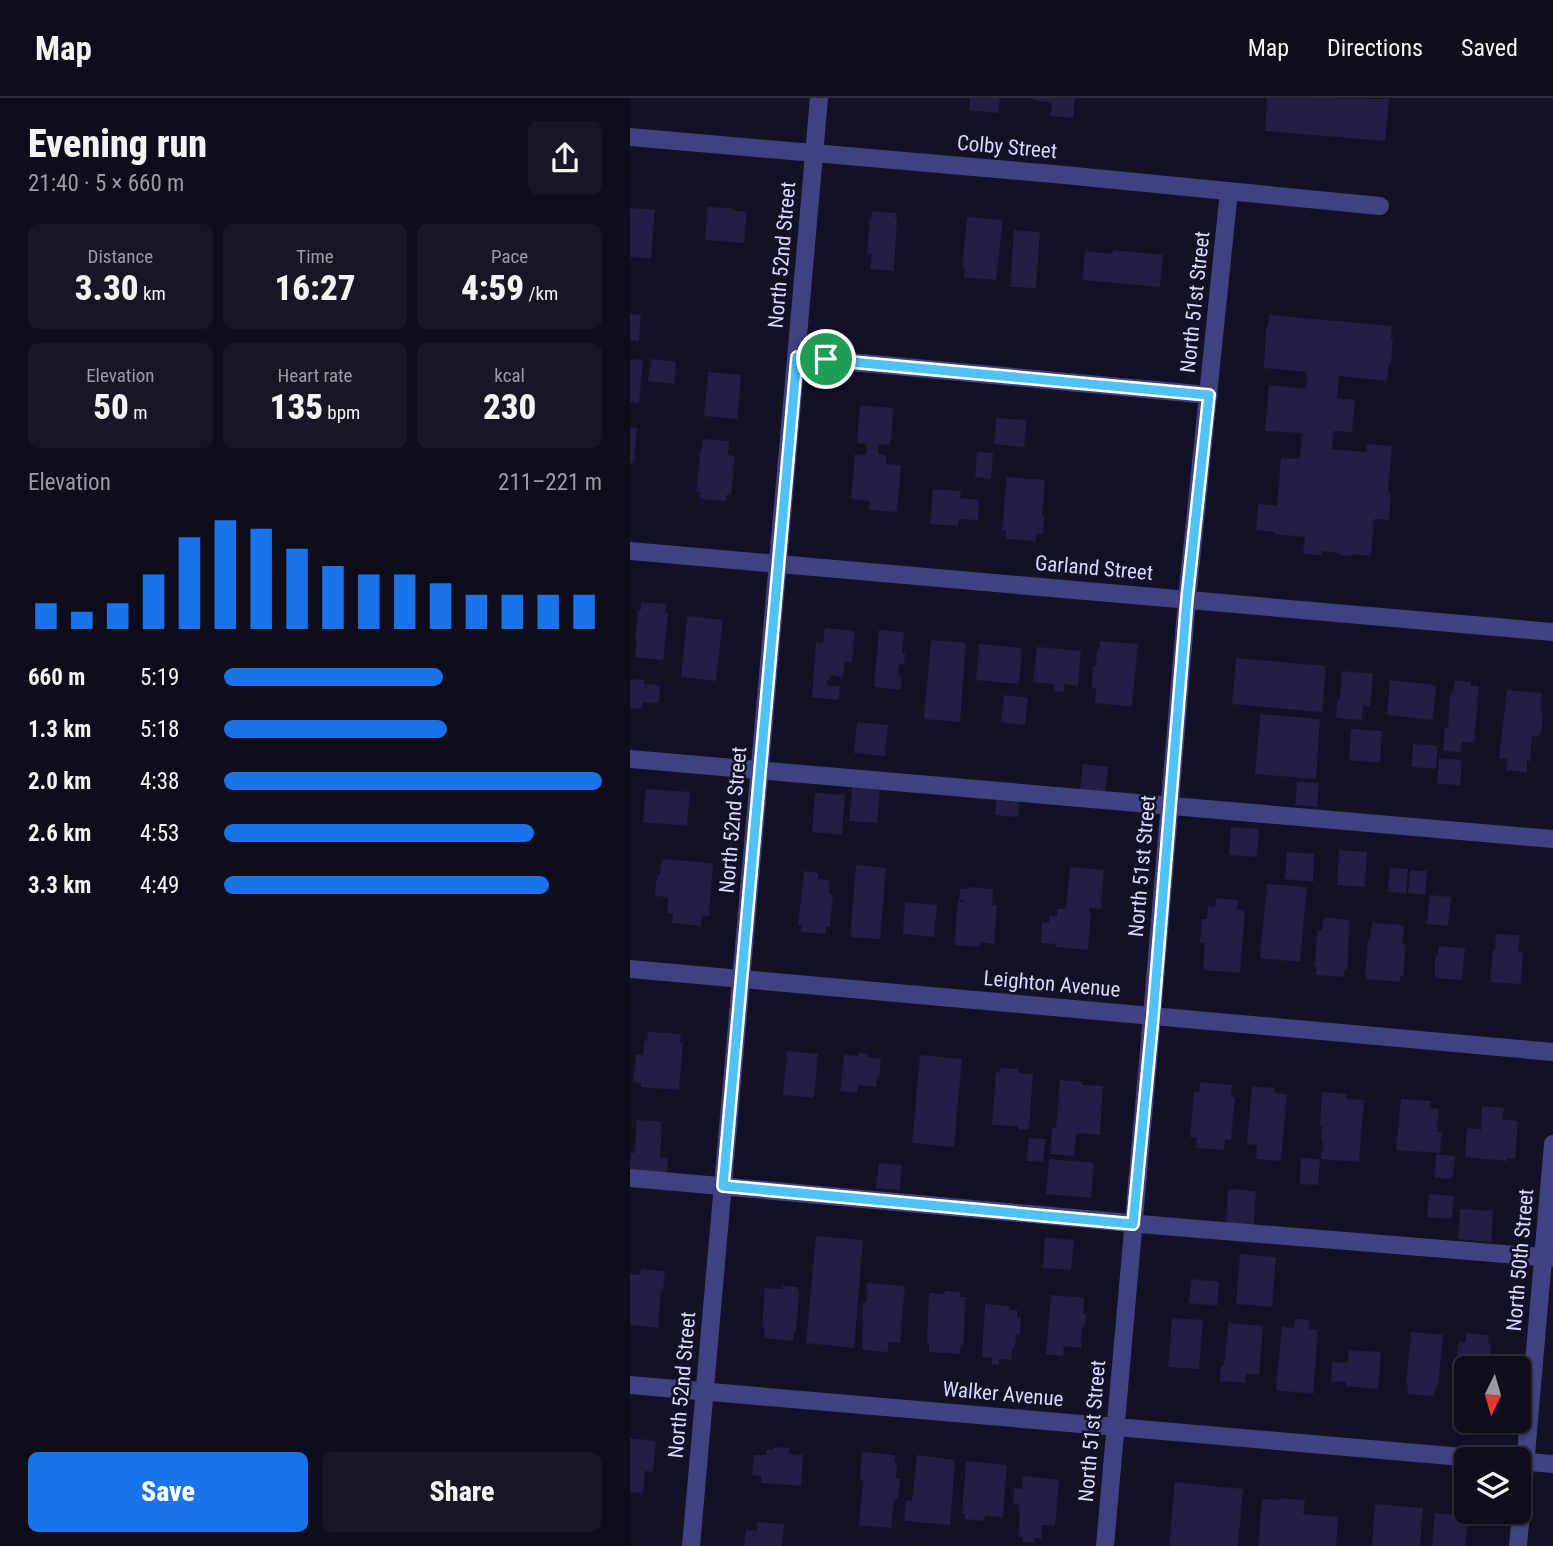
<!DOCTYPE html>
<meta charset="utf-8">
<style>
:root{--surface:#0e0d1c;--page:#171625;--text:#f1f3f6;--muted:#9b9ca3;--line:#2e2d3b;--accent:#1a73e8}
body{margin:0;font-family:"Roboto Condensed",sans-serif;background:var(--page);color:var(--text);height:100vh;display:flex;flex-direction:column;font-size:26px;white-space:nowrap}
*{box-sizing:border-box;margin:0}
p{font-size:23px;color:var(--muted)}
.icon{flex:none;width:38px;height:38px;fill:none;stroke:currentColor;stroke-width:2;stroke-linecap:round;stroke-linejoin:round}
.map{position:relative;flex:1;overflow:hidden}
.panel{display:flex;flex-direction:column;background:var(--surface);width:630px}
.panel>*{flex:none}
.needle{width:46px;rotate:185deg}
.fabs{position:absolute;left:824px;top:1258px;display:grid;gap:14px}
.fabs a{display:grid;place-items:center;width:77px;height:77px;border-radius:10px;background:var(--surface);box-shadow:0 2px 5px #0004,0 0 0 2px var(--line);font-size:35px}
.pin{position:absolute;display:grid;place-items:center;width:60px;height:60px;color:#fff;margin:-30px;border:4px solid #fff;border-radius:50%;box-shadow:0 2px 7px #0007}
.round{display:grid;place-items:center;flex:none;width:74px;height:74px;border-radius:10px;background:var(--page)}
.summary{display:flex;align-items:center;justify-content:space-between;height:119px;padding:0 28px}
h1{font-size:38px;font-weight:800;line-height:52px}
.metrics{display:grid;grid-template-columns:repeat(3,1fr);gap:10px;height:119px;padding:7px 28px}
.metrics div{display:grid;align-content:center;border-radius:10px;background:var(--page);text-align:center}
.metrics b{font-size:35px;font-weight:800}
.metrics small{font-size:19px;font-weight:400}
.metrics p{font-size:19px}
.chart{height:196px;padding:14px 28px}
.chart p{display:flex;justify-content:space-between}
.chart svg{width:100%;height:126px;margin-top:7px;stroke:var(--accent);stroke-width:6}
.cta{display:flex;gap:14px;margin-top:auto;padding:14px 28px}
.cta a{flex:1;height:80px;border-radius:10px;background:var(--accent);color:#fff;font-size:28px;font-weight:800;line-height:80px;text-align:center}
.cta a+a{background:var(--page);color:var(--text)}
ul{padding:0 28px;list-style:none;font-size:23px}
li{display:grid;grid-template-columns:112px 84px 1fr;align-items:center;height:52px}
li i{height:18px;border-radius:9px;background:var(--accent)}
header{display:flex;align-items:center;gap:42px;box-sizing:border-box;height:98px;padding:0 35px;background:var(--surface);border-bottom:2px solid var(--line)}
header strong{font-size:33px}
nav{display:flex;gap:38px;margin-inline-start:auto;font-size:24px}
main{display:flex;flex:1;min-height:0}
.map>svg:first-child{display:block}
.building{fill:#241e44}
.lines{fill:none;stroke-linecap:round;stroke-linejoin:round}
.minor{stroke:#3f4180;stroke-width:18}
.route-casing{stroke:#fff;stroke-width:14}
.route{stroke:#4fc3f7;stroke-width:9}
.labels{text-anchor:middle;stroke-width:5;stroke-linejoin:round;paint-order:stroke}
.street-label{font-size:21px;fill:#d9d7fc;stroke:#131125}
</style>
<header>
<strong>Map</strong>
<nav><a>Map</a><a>Directions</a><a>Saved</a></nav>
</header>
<main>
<section class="panel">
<div class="summary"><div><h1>Evening run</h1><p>21:40 · 5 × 660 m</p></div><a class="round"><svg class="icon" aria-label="share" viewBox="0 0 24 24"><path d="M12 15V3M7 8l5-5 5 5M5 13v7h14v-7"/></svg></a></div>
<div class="metrics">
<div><p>Distance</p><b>3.30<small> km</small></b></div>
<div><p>Time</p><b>16:27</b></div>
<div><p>Pace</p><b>4:59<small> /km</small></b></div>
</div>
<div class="metrics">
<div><p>Elevation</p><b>50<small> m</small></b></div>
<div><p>Heart rate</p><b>135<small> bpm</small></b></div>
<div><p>kcal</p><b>230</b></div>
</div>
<div class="chart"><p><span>Elevation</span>211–221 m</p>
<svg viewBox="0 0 160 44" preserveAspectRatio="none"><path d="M5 44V35M15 44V38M25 44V35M35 44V25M45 44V12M55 44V6M65 44V9M75 44V16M85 44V22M95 44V25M105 44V25M115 44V28M125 44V32M135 44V32M145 44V32M155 44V32"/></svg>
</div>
<ul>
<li><b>660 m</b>5:19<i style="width:58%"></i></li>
<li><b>1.3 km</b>5:18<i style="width:59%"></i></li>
<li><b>2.0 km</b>4:38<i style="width:100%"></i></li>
<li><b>2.6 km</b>4:53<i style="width:82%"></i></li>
<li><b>3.3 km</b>4:49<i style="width:86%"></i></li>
</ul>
<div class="cta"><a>Save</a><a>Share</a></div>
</section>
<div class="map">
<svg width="923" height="1448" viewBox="0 0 923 1448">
<rect width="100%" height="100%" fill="#131125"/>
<path class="building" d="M340,0H370L368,15L339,12Z
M403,0H445L443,20L420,18L422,5L403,2Z
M637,0L759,1L755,43L635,33Z
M77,109L101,110V112L117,114L114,145L75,142Z
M0,110L25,112L21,161L0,159Z
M242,113L266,115L265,120L267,121L264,173L240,171L242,156L237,155L240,119H242Z
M337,119L373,122L366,182L333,179L335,170L332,169Z
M384,132L410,134L406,190L380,189Z
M483,152L533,157L530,189L452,182L455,153L482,156Z
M0,216L11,217L9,243L0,242Z
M639,217L762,228L761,241H763L761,267L759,266L757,283L709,278L707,300L725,302L722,334L704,333L702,351L736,354L737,346L762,348L758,395H761L759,422L744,421L741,458L721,456V458L709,457V455L691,453V457L673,456L675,439L644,436L645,434L626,432L628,406L647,408L651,360L670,361L672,335L635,333L639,287L676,291L677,274L634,270L636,229H638Z
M0,261L13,262L9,305L0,304Z
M21,261L46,264L44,286L18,283Z
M78,274L111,277L107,321L74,318Z
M230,307L264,310L260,347L249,346L248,356L256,357V366L271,367L267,414L239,412V403L221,401L225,356L236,357L237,346L227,345Z
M366,320L397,322L394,349L364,346Z
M0,329L7,330L4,365H0Z
M73,341L99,343L98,357L105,358L101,397H96V403L69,401L70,394H66L70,355H71Z
M347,354L363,355L361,381L345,379Z
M377,379L415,382L412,418H414L413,436L407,435L406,443L376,441V433L372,432Z
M303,391L331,393L330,400L349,402L348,422L329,421L328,428L300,426Z
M11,504L36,506L35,515H38L33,562L5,559L7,543H5L8,512H11Z
M57,518L93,522L86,583L51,579Z
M195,530L225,533L222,564L215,563L213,579L200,577L199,582H197V587L210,588L209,602L182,599L186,544L193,545Z
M249,532L274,534L272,555H275L274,567L269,566L268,578L272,579L270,592L244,589Z
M301,542L336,545L330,624L294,621Z
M470,543L508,546L502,609L465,605L466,590H462L463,568L466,569L467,551H470Z
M349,546L392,550L389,586L346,582Z
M407,549L451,553L448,588L434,586V594L424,593V586L403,584Z
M606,560L696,568L692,614L602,606Z
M712,573L743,576L740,609L733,608L732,622L706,620L707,602H710Z
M0,581L14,582V586L30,587L29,605L13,604L12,611L0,610Z
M760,582L806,587L803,622L757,617Z
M825,582L841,584V588H849L844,645L832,644L831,654L813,653L815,630H818L820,595H823Z
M877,592L912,595L911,615L913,616L911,637H909L908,639L902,638L900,663H897V674L876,672L877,661L869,660Z
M374,597L398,600L395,627L371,624Z
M630,616L690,621L686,681L625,676Z
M227,624L258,627L255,658L224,655Z
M721,631L752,633L750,665L719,662Z
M783,646L808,648L806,671L782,669Z
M809,660L832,662L830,687L807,686Z
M453,666L478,669L475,694L450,691Z
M667,684L689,685L687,709L665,707Z
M222,689L250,692L247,725L219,723Z
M16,691L60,694L57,728L13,724Z
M185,695L215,697L212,737L182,734Z
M366,702L389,704L388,719L365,717Z
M601,729L629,731L627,759L599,757Z
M709,752L737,754L735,789L707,787Z
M657,754L684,756L683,784L655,781Z
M32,761L83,765L79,818L72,817L71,828L42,825L43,816L37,815L38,799L25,798L27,777H30Z
M226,767L256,770L250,841L220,839Z
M440,769L474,772L471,811L459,810V815H461L458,852L426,849V846L411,845L412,824L419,825L420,817L427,818V811H436Z
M760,770L778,771L776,795L758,794Z
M780,772L797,773L795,797L778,795Z
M174,773L188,775V781L200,782L199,796H203L200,829H196V836L171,834L172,827H168Z
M637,786L677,789L670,864L630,860Z
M337,789L363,791L362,807H367L364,846L351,844L350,849L324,847L328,803L334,804V802H329L330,791H336Z
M800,797L821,799L818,828L797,826Z
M586,800L608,802L607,811L615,812L610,875L573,872L575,845H570L572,821H577L578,808L585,809Z
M275,804L307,807L304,839L273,836Z
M694,819L720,822L717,871H715L713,879L686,877L687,869H684L688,832L692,833Z
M742,825L774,827L772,846H776L773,878H770V884L737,881V877H735L738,843H740Z
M866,836L890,837L888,853L893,854L891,886L860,884L863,852H865Z
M809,848L835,850L832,882L805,880V858H808Z
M18,934L51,936L50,945H53L49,992L11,989V985L3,984L6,957H13L14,942L17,943Z
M157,953L188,956L184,1000L153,997Z
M229,955H238L237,959L251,961L249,980L247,979L246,989L228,987L227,995L210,993L214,957L229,958Z
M290,957L332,961L324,1049L282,1045Z
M370,970L389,971L388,975L403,976L399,1032H388V1028L362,1027L366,974L370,975Z
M430,982L453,984L452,987L473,988L470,1037L446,1035L444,1058L420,1056L422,1030H426Z
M570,984L602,987L601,999H605L601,1042L595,1041L594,1052L566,1050L567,1040L560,1039L564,994H569Z
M622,988L645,990L644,995L657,996L651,1063L626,1061L627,1047L617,1046Z
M692,994L717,996V1001L734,1002L729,1064L691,1061L693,1044L691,1043L692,1028H690Z
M771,1001L801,1003L800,1010L809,1011L807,1034H812L810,1055L766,1052Z
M852,1008L874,1010L872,1021L888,1023L885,1061L877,1060V1063L835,1059L837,1030L851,1032Z
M7,1022L32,1024L30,1059H38L37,1076L0,1073L1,1055H4Z
M399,1040L416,1041L413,1064L396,1063Z
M806,1056L825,1058L822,1081L804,1080Z
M671,1060L690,1061L688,1087L670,1086Z
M419,1061L464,1065L461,1100L416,1096Z
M249,1065L272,1067L270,1092L246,1090Z
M598,1091L626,1093L624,1127L596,1125Z
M799,1096L824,1098L822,1121L797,1119Z
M830,1111L863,1113L861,1144L828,1141Z
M186,1138L233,1142L224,1250L176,1245Z
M415,1139L444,1142L441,1172L413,1170Z
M610,1156L646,1159L642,1209L606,1206Z
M11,1171L35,1173L33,1192L31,1191L28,1230L0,1227V1176L10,1177Z
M561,1181L589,1184L587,1208L559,1205Z
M237,1185L275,1188L270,1245L258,1244V1254L232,1252L233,1204L236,1205Z
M153,1188L168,1189V1194L169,1195L166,1233H164L163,1243L134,1240L135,1230H132L135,1190L152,1191Z
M315,1193L330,1194V1199H336L333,1247H331L330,1256L299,1254V1245H297L299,1195L315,1196Z
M421,1197L454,1200L453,1215L456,1216L455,1229H452L451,1250L434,1248L433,1258L416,1256Z
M355,1206L380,1208L379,1212H387V1219L391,1220L390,1236H386L385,1251L382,1250L381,1262L369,1261V1267L362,1266V1260L352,1259Z
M542,1220L573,1222L569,1271L538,1269Z
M665,1221L680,1222L679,1231L688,1232L683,1296L646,1292L652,1228L664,1230Z
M598,1225L633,1228L629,1277L616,1276L615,1285L590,1283L591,1267H594Z
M781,1234L813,1237L808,1290H805L804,1298L777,1296L778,1287H776Z
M836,1235L859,1237L858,1246H861L860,1262H866L865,1270H836V1303L828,1302V1293H824L826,1279H824L829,1243L836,1244Z
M719,1252L751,1254L748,1291L716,1288V1284L701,1283L702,1264L718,1265Z
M0,1340L26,1343L23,1374L15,1373L13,1395L0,1394Z
M144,1349L160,1350L159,1356L173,1357L171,1388L131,1385V1378L122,1377L124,1357H136L137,1352H144Z
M232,1354L265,1357L264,1365H267L266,1381H270L268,1401H264L261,1430L229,1427L233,1382L230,1381Z
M287,1357L325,1362L320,1427L274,1423L276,1402L282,1403Z
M336,1363L377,1367L373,1419L355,1418L354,1423L335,1421V1416L332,1415Z
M393,1378L429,1382L425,1428L412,1427L411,1441L405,1440V1445L392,1444L393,1439H388L390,1415L388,1414L389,1407L383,1406L384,1390L392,1391Z
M545,1384L613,1391L608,1448H539Z
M649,1400L675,1402L673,1416L708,1419L706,1448H628L632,1401L649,1402Z
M745,1406L793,1410L790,1448H742Z
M805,1415L838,1418L835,1448H802Z
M127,1424L154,1426L152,1448H114L116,1432L127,1433Z"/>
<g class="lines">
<path class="minor" d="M0,39L424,76L750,108
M167,259L579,297
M0,453L923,534
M0,661L923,741
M0,871L923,954
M0,1080L533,1128L923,1160
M0,1287L867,1362
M889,1363L923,1366
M61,1448L189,0
M475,1448L522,918L557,501L599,93
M888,1448L923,1046"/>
</g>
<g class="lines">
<defs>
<path id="route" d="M167,259L579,297L557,501L523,918L503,1126L93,1088Z"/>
</defs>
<use href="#route" class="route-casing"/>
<use href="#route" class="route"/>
</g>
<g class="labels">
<g class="street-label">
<text transform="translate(377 49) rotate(5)" y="7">Colby Street</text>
<text transform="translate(152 157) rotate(-85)" y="7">North 52nd Street</text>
<text transform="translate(565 204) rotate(-84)" y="7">North 51st Street</text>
<text transform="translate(464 470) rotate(5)" y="7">Garland Street</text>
<text transform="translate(103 722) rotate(-85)" y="7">North 52nd Street</text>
<text transform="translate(512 768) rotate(-85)" y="7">North 51st Street</text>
<text transform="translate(422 886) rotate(5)" y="7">Leighton Avenue</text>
<text transform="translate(890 1162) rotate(-85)" y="7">North 50th Street</text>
<text transform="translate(52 1287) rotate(-85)" y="7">North 52nd Street</text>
<text transform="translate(373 1296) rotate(5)" y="7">Walker Avenue</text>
<text transform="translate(462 1333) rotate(-85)" y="7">North 51st Street</text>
</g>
</g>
</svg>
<div class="fabs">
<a><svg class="needle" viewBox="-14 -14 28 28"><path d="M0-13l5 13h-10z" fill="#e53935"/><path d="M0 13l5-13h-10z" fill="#9b9ca3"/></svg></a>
<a><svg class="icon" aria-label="layers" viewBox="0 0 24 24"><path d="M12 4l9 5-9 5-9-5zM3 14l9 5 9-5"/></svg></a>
</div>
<div class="pin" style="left:196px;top:261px;background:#1e9e55"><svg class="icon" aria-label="arrive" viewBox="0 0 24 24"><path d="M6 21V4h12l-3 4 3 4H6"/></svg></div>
</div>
</main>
